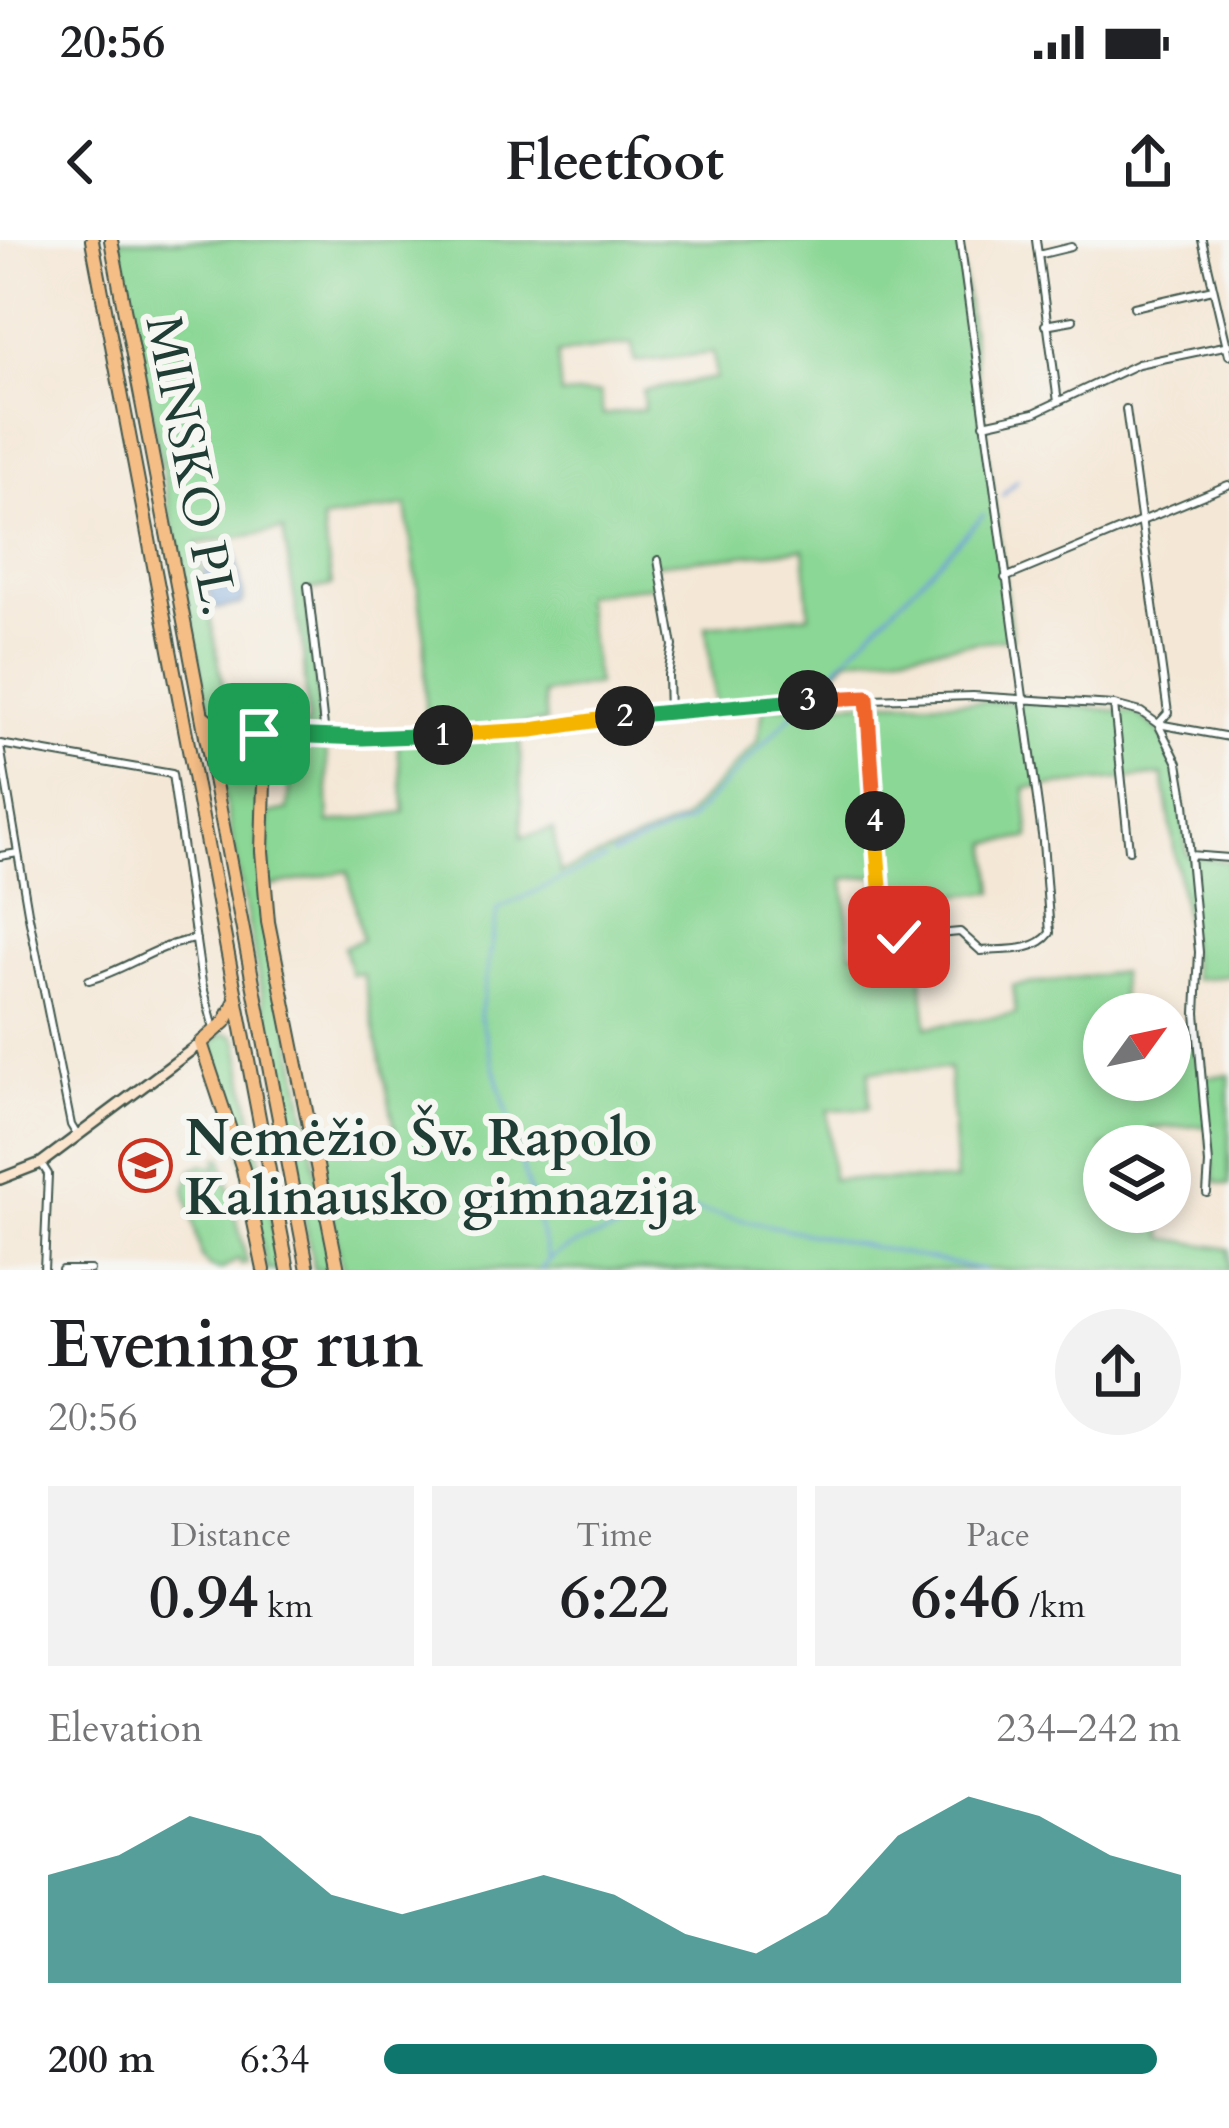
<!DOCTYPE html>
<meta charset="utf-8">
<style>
:root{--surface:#fff;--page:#f2f2f2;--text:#202124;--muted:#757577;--accent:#0f766e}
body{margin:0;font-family:Cardo,serif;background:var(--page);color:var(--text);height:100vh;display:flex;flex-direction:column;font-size:45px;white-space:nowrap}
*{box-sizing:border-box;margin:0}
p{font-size:39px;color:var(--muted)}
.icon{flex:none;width:66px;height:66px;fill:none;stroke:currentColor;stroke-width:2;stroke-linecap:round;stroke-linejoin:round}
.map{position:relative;height:1030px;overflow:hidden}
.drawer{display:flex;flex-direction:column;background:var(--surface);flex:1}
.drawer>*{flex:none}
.needle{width:78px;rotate:57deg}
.buttons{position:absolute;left:1083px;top:753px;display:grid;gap:24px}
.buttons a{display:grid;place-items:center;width:108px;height:108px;border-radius:50%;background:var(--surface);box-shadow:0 6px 18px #0003;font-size:60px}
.pin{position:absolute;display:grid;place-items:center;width:102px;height:102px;color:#fff;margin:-51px;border-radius:24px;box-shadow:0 6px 18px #0006}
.km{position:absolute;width:60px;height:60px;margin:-30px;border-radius:50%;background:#222;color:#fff;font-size:33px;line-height:60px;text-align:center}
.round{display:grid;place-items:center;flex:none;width:126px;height:126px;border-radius:63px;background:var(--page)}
.headline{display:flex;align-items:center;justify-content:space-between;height:204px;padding:0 48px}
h1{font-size:66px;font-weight:800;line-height:90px}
.stats{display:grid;grid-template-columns:repeat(3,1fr);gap:18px;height:204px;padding:12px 48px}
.stats div{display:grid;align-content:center;border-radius:0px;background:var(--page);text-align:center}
.stats b{font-size:60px;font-weight:800}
.stats small{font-size:33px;font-weight:400}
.stats p{font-size:33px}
.chart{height:336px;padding:24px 48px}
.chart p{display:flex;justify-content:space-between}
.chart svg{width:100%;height:216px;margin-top:12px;fill:var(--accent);opacity:.7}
ul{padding:0 48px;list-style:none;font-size:39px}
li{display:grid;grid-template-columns:192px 144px 1fr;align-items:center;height:90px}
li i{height:30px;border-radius:15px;background:var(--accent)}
.status{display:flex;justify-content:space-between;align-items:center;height:84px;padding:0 60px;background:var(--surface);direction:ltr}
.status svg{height:33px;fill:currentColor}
header{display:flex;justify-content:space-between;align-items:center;height:156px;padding:0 48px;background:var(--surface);font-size:54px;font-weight:800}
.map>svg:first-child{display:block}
.green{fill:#8bd795;stroke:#558a64;stroke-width:3;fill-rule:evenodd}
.water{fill:#6f9fd8;stroke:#476e86;stroke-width:3}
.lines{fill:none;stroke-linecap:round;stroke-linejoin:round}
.stream{stroke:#6f9fd8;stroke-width:3}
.minor-casing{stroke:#3f564c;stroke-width:10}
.secondary-casing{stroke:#3f564c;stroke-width:14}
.trunk-casing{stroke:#3f564c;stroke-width:16}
.minor{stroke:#fff;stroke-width:6}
.secondary{stroke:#fbe5cf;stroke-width:9}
.trunk{stroke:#f6be87;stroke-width:12}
.split-1-casing{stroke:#fff;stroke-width:24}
.split-2-casing{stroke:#fff;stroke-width:24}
.split-3-casing{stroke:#fff;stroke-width:24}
.split-4-casing{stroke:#fff;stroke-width:24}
.split-5-casing{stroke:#fff;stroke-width:24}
.split-1{stroke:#22a559;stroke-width:15}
.split-2{stroke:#f5b400;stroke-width:15}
.split-3{stroke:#22a559;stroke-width:15}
.split-4{stroke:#f0652b;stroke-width:15}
.split-5{stroke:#f5b400;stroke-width:15}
.labels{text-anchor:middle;stroke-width:12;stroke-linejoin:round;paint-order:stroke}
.street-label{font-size:51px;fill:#1f3d34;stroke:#f6f6f2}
.poi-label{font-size:51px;font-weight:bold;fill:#1f3d34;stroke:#f6f6f2;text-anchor:start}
</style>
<div class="status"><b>20:56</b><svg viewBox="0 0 49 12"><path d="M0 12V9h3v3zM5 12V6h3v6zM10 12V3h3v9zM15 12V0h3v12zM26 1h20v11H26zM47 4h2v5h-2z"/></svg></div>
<header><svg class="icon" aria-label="back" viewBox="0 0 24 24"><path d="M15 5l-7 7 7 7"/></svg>Fleetfoot<svg class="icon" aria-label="share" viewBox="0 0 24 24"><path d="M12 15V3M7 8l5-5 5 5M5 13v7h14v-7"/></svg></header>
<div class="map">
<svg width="1229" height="1030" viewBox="0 0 1229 1030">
<rect width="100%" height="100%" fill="#f6f6f2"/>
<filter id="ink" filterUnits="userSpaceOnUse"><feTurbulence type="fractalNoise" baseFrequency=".00833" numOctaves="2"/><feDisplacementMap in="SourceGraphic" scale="24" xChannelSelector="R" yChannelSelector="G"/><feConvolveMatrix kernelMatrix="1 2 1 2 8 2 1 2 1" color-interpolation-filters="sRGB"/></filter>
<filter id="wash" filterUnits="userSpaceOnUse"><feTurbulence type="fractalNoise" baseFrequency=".004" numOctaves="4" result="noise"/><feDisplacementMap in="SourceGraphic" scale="48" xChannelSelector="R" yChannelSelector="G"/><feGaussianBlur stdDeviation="2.7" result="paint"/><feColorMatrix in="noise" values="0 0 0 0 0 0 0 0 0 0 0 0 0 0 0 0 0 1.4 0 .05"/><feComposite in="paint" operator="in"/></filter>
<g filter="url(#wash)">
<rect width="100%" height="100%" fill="#f4e7d6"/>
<path class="green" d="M118,0H959L1012,398L847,419L827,442L830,456L715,465L706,386L809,375L804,309L654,324L657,345L583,355L597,444L543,454L546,482L425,493V399L406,266L322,280L332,345L305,351L322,492L264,489L259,483L308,485L303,408L283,290L196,304L230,480L252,482L244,486L219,484L209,473ZM632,104L635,122L713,113L716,138L643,151L644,169L603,175L600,153L561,155L557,114Z
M876,461L1041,462L1136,473L1161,493L1173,518L1180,545L1187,615L1229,622V736L1194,739L1163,535L1025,548L1030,598L989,603L994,652L914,659L927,787L1016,774L1013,746L1120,732L1123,774H1104V840H1170V796L1193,793L1205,837L1229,835V945L1215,942L1207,886L1150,888L1151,906H1104V972H1160L1164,998L1229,1009V1030H343L316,901L397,899L363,734H351L344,707L362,699L348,631L268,647V574L288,570L292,520L270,516L276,501L326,499L329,583L405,572L397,499L520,493L522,597L553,589L560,633L682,581L757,502L764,466ZM876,636L883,710L851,713L844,639ZM949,829L956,941L832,939L828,870L869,868V831Z
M247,497L261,511L258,610L334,1030H314L218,522L227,501Z
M224,793L233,795L238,802C251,878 266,954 281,1030H267L243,918L212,802Z
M222,917L247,1023L241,1025L239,1019L221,1030L209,1027L202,1018L185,949L192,929L203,924L218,928L217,918Z"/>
<path class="water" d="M223,310L235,313L244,359L242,364L217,369C209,355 202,331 209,316Z"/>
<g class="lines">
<path class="stream" d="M1002,256L1018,239
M811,453L984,275
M612,615L688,582L797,470
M652,980L694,970L984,1030
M548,1018L480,776L498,669L605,619
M541,1030C553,1005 617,992 644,983"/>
</g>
</g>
<g filter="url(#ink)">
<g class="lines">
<defs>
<path id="minor" d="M1036,0L1058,162
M1202,0L1229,115
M1038,15L1071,7
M1134,67L1213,49
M1045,85L1073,80
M1126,169L1168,473L1158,484
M984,184L1034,173L1138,124L1229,105
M658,320L673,406L668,435L669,474
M1005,338L1228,245
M308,346L325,496
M867,457L884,691L904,697L960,692L981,711C1004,709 1035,713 1050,693L1043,602L960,0
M1114,465L1129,610
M1158,484L1178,523L1185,564L1199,712L1196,773L1209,924L1207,953
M263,494L363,498L532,491L768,462L973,456L1114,465L1141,472L1158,484L1229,497
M0,504L172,534L202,743L214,789
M0,506L28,672L71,885L77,895
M1190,615L1229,618
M0,616L18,613
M89,740C126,730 157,704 196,699
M41,923L48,934L44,1030
M62,1030H90"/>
<path id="secondary" d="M0,939L41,923L201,803"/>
<path id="trunk" d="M92,0L288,1030
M111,0L308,1030
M204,477L218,488L259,494L265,507L262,611L268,682L338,1030
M212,523L221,502L241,493
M236,760L225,782L201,803L243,929L264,1030"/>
</defs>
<use href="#minor" class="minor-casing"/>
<use href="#secondary" class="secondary-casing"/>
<use href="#trunk" class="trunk-casing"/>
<use href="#minor" class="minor"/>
<use href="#secondary" class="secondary"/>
<use href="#trunk" class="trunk"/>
</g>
</g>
<g class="lines" filter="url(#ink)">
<defs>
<path id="split-1" d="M259,494L363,498L443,495"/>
<path id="split-2" d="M443,495L532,490L625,476"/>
<path id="split-3" d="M625,476L808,460"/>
<path id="split-4" d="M808,460L867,457L875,581"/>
<path id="split-5" d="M875,581L883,686L887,693L899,697"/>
</defs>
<use href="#split-1" class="split-1-casing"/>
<use href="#split-2" class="split-2-casing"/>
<use href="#split-3" class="split-3-casing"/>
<use href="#split-4" class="split-4-casing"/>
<use href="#split-5" class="split-5-casing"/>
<use href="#split-1" class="split-1"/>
<use href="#split-2" class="split-2"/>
<use href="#split-3" class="split-3"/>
<use href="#split-4" class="split-4"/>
<use href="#split-5" class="split-5"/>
</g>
<defs>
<symbol id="school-ring" viewBox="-11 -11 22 22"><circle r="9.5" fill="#f6f6f2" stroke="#c8321e" stroke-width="1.5"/><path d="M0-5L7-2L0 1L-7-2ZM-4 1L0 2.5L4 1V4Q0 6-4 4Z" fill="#c8321e"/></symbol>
</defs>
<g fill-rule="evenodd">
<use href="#school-ring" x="116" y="896" width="59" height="59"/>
</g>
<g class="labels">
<g class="street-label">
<text transform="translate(193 225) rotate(79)" y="18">MINSKO PL.</text>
</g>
<g class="poi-label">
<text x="185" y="915">Nemėžio Šv. Rapolo<tspan x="185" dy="59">Kalinausko gimnazija</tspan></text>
</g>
</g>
</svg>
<div class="buttons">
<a><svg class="needle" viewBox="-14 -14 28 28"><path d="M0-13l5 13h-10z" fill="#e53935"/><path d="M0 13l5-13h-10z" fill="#757577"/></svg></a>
<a><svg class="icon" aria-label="layers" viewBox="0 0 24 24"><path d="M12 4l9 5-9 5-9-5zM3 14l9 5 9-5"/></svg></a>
</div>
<div class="pin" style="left:259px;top:494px;background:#1e9e55"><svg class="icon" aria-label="arrive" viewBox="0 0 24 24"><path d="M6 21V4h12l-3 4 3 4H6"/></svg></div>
<div class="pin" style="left:899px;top:697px;background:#d93025"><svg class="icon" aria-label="check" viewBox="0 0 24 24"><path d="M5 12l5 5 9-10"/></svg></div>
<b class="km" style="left:443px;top:495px">1</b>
<b class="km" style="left:625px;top:476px">2</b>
<b class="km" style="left:808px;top:460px">3</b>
<b class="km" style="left:875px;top:581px">4</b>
</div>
<section class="drawer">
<div class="headline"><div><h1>Evening run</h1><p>20:56</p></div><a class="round"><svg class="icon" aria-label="share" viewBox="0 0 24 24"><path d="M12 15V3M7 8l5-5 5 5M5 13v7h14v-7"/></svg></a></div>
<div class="stats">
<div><p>Distance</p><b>0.94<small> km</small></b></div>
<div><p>Time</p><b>6:22</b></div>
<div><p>Pace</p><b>6:46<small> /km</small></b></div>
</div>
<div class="chart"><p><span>Elevation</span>234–242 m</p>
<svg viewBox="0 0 160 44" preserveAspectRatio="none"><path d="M0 44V22L10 18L20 10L30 14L40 26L50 30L60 26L70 22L80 26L90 34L100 38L110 30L120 14L130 6L140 10L150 18L160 22V44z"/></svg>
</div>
<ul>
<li><b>200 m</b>6:34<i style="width:97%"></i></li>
</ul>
</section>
